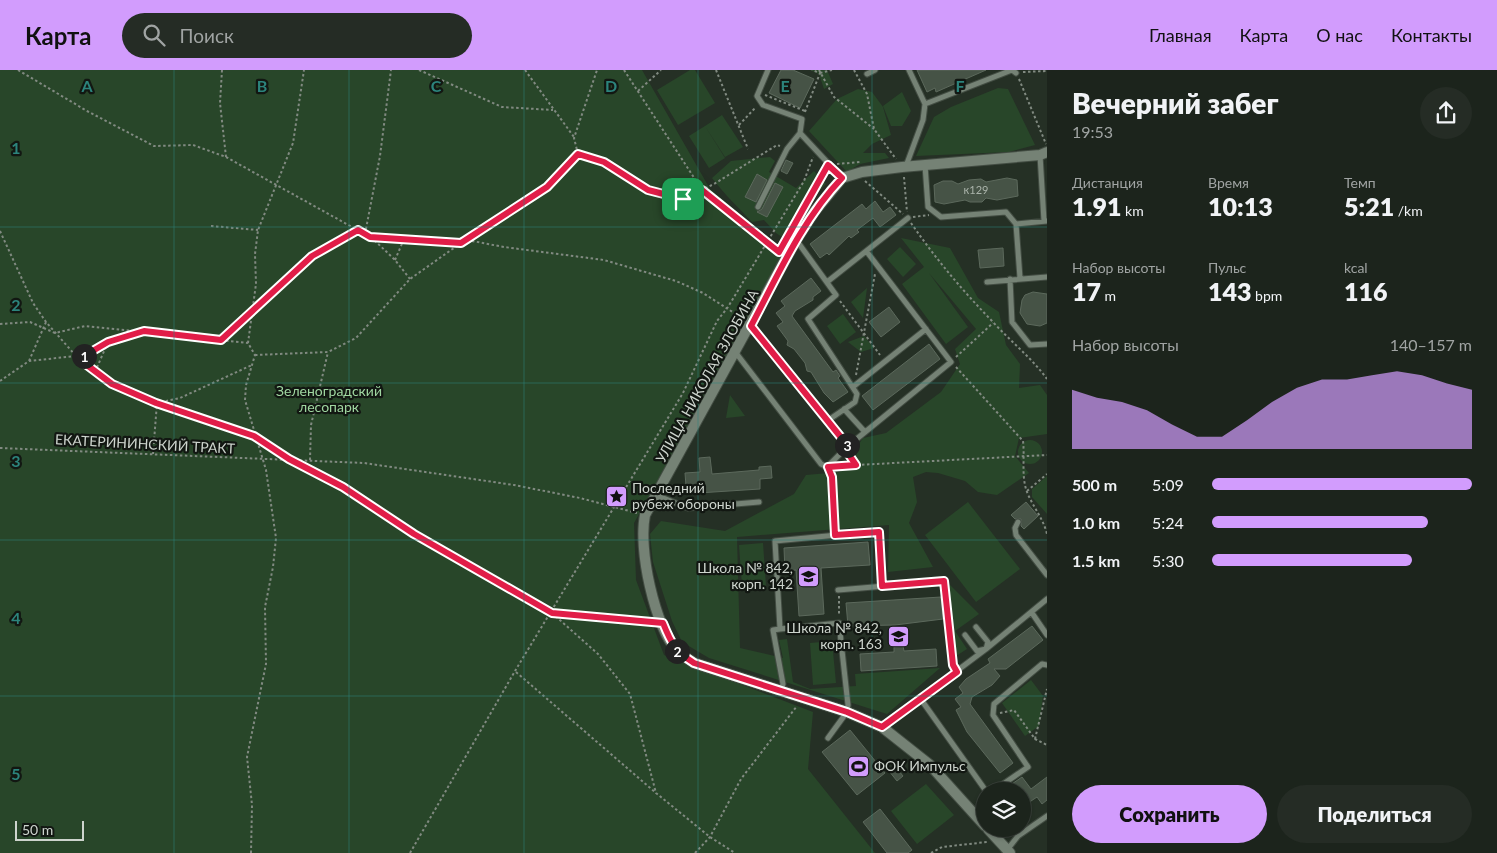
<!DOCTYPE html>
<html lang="ru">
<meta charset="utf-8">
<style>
:root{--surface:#1c241c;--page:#252c25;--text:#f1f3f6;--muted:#a0a4a3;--line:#3a413b;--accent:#d29cfd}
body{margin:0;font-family:Lato,sans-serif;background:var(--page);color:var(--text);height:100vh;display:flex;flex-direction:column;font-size:19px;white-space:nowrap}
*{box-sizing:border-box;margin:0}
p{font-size:16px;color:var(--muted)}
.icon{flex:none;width:28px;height:28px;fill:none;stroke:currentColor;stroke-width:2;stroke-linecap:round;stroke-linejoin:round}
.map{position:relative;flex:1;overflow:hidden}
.drawer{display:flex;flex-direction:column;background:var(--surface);width:450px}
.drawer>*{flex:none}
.fabs{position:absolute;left:976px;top:712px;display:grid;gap:10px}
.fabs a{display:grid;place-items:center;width:55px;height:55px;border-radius:50%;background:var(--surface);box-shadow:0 1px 4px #0004,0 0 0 1px var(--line);font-size:25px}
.scale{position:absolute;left:15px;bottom:12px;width:69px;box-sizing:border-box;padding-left:5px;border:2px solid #cdd4cd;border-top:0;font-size:14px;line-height:18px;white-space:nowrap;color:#cdd4cd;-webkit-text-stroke:4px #121712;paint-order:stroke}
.pin{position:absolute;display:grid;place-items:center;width:42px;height:42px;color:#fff;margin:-21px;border-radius:10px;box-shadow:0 2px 8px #0006}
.km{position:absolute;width:25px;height:25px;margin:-12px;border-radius:50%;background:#222;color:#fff;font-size:14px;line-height:25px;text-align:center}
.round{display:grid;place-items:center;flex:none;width:52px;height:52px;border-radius:26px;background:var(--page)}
.overview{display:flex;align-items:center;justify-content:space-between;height:85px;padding:0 25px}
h1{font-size:28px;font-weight:800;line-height:38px}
.stats{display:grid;grid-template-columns:repeat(3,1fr);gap:8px;height:85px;padding:5px 25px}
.stats div{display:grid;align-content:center}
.stats b{font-size:25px;font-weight:800}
.stats small{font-size:14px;font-weight:400}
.stats p{font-size:14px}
.chart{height:140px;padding:10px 25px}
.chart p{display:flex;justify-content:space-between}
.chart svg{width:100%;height:90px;margin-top:5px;fill:var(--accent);opacity:.7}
.action{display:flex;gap:10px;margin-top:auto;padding:10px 25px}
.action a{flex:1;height:58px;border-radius:30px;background:var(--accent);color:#111;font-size:20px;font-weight:800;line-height:58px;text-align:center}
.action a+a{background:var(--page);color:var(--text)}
ul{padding:0 25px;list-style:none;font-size:16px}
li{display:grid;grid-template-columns:80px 60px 1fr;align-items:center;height:38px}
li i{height:12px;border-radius:6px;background:var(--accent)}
header{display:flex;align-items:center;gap:30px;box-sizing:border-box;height:70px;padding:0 25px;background:var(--accent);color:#111}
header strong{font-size:24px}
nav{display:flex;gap:28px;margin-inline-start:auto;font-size:18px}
.search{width:350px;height:45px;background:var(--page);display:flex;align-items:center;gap:12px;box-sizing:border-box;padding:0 18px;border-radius:28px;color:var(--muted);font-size:19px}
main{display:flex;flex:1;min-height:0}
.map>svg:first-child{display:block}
.green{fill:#284629}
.building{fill:#465346;stroke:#5c695c}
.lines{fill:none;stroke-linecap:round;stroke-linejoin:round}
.lane-casing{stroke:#434d43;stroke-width:7}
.street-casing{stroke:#434d43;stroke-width:12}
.path{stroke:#818a81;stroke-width:2;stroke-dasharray:2.5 2.5;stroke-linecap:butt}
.lane{stroke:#758275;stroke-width:5}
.street{stroke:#758275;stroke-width:10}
.route-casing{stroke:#fff;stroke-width:10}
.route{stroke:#e11d48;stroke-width:6}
.grid{fill:none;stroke:#2c847c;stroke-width:1;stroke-opacity:0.55}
.labels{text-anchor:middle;stroke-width:4.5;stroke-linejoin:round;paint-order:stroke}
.number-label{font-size:11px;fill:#abb4ab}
.street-label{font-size:14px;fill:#cdd4cd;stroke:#121712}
.park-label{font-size:14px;fill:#9fd6a0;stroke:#121712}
.poi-label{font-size:14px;fill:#cdd4cd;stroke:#121712;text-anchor:start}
.grid-label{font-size:16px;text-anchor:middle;font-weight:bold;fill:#2c847c;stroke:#121712;stroke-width:4.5;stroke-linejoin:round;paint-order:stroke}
</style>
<header>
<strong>Карта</strong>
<div class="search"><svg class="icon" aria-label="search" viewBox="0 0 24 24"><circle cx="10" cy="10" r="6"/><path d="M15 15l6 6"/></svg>Поиск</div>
<nav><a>Главная</a><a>Карта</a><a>О нас</a><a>Контакты</a></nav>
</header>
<main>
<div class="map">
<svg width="1047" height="783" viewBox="0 0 1047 783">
<rect width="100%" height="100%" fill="#253025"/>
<path class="green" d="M0,0H642L710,119L785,181L634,453L636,510L664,585L813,642L808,699L875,783H0Z
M690,0H695L715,33L678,55L657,20Z
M810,0H827L833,14L824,19L819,4Z
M998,18L1008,19L1035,75L1009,82L916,86L934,47L951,37Z
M858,19L872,22L883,37L891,65L872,74L863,83H885L889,88L860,94L847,102L809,61L837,29Z
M902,22L911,41L902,56H891L883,36Z
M722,45L743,77L725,87L705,56Z
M705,56L725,88L709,98L689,66Z
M770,87L775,91L769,102L796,118L814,101L826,114L807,134L788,171L776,163L764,150L752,152C737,136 725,125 712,108L731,91Z
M901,168L950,178L978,228L999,242L1006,275L1020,294L1019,318L1040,315L1047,325V364L1019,368L1015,386L1029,403L997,425L978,422L965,411L938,403L926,402L913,407L917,432L909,453L933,497L888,502L889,455L737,467L740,578L783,588L779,570L787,569L793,612L810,619L856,616L855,604L940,598L887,644L709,588L682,572L672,551L653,492L650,464L661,451L725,461L794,424L806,405L840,402L863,368L886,363L941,322L960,294L955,279L976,259L929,203L968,257L946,274L902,214L924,197Z
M900,177L916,194L903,207L887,189Z
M867,218L863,248L851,232Z
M843,244L856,262L840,274L827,256Z
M864,266L874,278L861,282L848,272Z
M730,325L745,346L726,348Z
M1018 382a12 12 0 1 1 24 0a12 12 0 1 1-24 0Z
M1047,406V444L1032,427V419Z
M968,432L1020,499L976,532L925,465Z
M763,473L766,516L742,517L739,475Z
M949,514L979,544L955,561L967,579L953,588Z
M832,571L836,613L813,615L810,573Z
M1031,610L1043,626L1039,656L1025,666L1002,633Z
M926,714L954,745L917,774L891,741Z"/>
<path class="building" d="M781,0H793L814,9L800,38L769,23Z
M917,0H986L936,22L935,18L927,22Z
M786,90L793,93L787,104L781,101Z
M757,104L767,110L756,132L745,127Z
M1007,108L1017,110L1018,126L997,130L986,128L982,132H970L965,130L944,134L935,132L934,115L943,111H952L958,114L969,110L981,109L986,112Z
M775,113L783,117L767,147L757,142L762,139Z
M875,131L883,142L890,137L896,145L880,157L873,148L857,160L859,162L851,168L849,166L829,185L827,183L820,188L810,174L862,134L866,139Z
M1003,178L1004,196L980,198L978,180Z
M811,208L821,221L813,227V230L795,241L792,246L833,302L836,300L840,306L838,308L848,322L833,332L824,323L811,302L807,301L805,293L794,279L787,275L788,271L777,256L783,252L776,243L785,236L781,231Z
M1033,222L1047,224V253L1040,256L1027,254L1020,243L1022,230L1025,225Z
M889,237L900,252L881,267L869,252Z
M929,274L940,289L873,340L862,326Z
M710,387L712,404L759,400V397L771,396L772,408L760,409V419L698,423V415L686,416L685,403L700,402L699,388Z
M1026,432L1038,446L1024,459L1021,456V449H1015L1011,445Z
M868,472L870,495L821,498L824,544L799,546L796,500L785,501L784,478Z
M941,527L943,549L895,555L848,556L846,533Z
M1032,556L1043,570L1006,599H994L1000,606L992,615L972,627L970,634L1013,693L1000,703L967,662L956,640L961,637L955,629L963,623L959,617L966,609L990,593L988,589Z
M903,576L904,581L936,579L937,596L861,601L860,584L894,582V577Z
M850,660L885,703L857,725L822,682Z
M895,696L903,706L897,711L889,701Z
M1022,707L1031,719L1047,707V730L1042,734L1037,727L1028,733L1022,726V721H1012L1009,716Z
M880,739L912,780L908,783H887L863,752Z"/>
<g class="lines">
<defs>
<path id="lane" d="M867,4L875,0
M925,34L1012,0L1016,3
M800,63L842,108
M1040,85L1044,151
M925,95L928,137L941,147L1006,142L1016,154L1047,151
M906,96L923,50L925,34L909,0
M758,137L787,79L800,63L802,49L763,35L757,26L768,0
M1016,154L1020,208
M797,171L836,225L808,249L857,324L855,332L827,351
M1010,209L1012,252L1030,275L1047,274
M827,212L908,148
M987,212L1047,207
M751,256L848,376
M736,283L821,394L827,397L848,376L951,292L867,182
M854,316L926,259
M844,339L865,362
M656,425L688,438L759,432
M1018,452L1015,458L1016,465L1047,505
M838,520L944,511L953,595L957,602
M1032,543L1047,565
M780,559L773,560L783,614L781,620
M965,565L977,581L986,579L988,572L976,557
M920,628L986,721
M882,657L986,579L1047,529
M828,668L847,642L848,635L839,553L780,559L775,471L879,461L883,516
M993,721L1028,697L993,645L994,634L1042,594L1047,595
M1013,759L1018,766
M1007,780L1018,766L1047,746"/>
<path id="street" d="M985,756L930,695L882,657L847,642L694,593C689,589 682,586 678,582C654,555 638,479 645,445L796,170L814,142L842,108L862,102L902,97L1040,85L1047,82
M988,759L1010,783"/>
</defs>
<use href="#lane" class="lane-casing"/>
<use href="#street" class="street-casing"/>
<path class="path" d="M18,0L87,41L154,76L193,75L226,87L370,167L461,173L547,117L578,84
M222,0L220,33L226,87
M419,0L502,37L553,40
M525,0L574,67
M624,0L702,120L779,183
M716,0L748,79
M819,0L834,27L874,59
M854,0L867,24L874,59L896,89
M1023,2L1047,1
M820,3L832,0
M1019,9L1046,74
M638,21L661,0
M765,25L805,41
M805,42L820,3L812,0
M739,55L756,37
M578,84L603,92L648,120L683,129L714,114L777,75L780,76
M578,84L574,68L597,0
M837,94L860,92
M904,107L907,142
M865,111L903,144
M801,143L825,99
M913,147L929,145
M911,153C936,189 961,219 992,251C1010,271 1031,287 1047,309
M211,156L258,160
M0,161L33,233L46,252L76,286L112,314L157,333L254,366L289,389L343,417L414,465L552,543L650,552
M365,164L380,86L391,0
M371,167L395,190L410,209
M467,170L504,177L604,190L676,211L703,223L742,248
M395,190L404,169
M840,231L880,285
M0,254L30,252L55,263L85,256L248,273
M221,269L312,186L357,160
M255,285L328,282L356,268L410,209L461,173
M956,287L993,253
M80,289L108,272L141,262
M29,291L46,252
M956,297L1023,371C1025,388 1021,406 1027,422C1033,437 1043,448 1047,464
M95,302L108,272
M856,305L875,204
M0,311L29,291L76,286
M0,378L364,393L514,415L580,428L637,443
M153,384L157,333L180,328L252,295
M849,384L856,395
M310,390L311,355L328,282
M837,396L1047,385
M830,403L835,458
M1027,421L1047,404
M839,526V546
M552,543L598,584L630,624L656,723L710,767L735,783
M516,602L656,723
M1000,643L1014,640L1035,669L1047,675
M1035,669L1047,619
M251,783L252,735L247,687L266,594L265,537L273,497L276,468L266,400L245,330L246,315L255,285L248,273L256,214L255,184L258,160L293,73L304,0
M410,783L515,601L683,323L717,251L728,237L804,111L813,87
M695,783L710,767L741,709L797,636
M931,783L942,777L987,772"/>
<use href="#lane" class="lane"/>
<use href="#street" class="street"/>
</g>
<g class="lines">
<defs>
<path id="route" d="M578,84L604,92L648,120L683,129L702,120L779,182L828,95L842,108C802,150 778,205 751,256L848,376L845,379L856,395L828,397L832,407L835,465L879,462L882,516L944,511L953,595L957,602L882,657L847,642L694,593C675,581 671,573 663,553L552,543L414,464L343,417L289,389L254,366L156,333L112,314L79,289L108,272L144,261L221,270L312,186L358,160L370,167L461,173L547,117Z"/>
</defs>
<use href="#route" class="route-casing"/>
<use href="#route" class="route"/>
</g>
<path class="grid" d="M174,0V783M349,0V783M524,0V783M698,0V783M872,0V783M0,157H1047M0,313H1047M0,470H1047M0,626H1047"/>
<defs>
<symbol id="sight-square" viewBox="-11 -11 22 22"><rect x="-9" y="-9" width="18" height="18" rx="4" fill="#d29cfd" stroke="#121712"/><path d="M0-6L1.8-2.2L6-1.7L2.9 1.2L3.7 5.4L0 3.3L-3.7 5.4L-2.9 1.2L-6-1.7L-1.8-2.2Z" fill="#111"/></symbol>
<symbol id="school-square" viewBox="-11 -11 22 22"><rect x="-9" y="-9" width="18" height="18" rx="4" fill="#d29cfd" stroke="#121712"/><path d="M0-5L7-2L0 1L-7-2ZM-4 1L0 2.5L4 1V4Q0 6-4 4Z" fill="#111"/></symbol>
<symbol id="stadium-square" viewBox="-11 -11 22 22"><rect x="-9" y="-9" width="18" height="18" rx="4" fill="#d29cfd" stroke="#121712"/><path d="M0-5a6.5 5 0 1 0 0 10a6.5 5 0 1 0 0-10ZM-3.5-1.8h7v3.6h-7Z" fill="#111"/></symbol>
</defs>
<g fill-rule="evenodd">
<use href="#sight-square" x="604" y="414" width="25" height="25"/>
<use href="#school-square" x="796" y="494" width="25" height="25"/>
<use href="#school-square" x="886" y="554" width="25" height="25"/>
<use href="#stadium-square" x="846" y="684" width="25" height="25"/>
</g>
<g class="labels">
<g class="number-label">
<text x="976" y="124">к129</text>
</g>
<g class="street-label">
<text transform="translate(707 306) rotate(-61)" y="5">УЛИЦА НИКОЛАЯ ЗЛОБИНА</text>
<text transform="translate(145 374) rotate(3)" y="5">ЕКАТЕРИНИНСКИЙ ТРАКТ</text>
</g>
<g class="park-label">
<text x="329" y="326">Зеленоградский<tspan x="329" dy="16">лесопарк</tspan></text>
</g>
<g class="poi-label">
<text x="632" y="423">Последний<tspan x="632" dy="16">рубеж обороны</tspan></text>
<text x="793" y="503" text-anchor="end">Школа № 842,<tspan x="793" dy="16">корп. 142</tspan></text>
<text x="882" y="563" text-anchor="end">Школа № 842,<tspan x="882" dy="16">корп. 163</tspan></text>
<text x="874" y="701">ФОК Импульс</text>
</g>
</g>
<g class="grid-label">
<text x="87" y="22">A</text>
<text x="262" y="22">B</text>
<text x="436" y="22">C</text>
<text x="611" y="22">D</text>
<text x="785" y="22">E</text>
<text x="960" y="22">F</text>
<text x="16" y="84">1</text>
<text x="16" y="241">2</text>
<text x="16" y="397">3</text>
<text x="16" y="554">4</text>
<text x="16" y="710">5</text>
</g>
</svg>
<div class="fabs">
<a><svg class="icon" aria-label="layers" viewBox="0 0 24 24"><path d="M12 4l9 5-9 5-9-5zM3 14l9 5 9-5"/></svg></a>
</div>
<div class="scale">50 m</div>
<div class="pin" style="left:683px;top:129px;background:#1e9e55"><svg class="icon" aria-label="arrive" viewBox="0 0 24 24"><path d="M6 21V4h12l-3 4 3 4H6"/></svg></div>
<b class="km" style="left:84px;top:286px">1</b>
<b class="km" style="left:677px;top:581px">2</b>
<b class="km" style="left:847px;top:375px">3</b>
</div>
<section class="drawer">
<div class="overview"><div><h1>Вечерний забег</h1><p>19:53</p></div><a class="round"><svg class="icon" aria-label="share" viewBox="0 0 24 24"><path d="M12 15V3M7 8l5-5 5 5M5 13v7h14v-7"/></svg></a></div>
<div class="stats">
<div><p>Дистанция</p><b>1.91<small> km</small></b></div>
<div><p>Время</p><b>10:13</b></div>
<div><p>Темп</p><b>5:21<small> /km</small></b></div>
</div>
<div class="stats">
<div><p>Набор высоты</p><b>17<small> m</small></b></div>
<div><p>Пульс</p><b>143<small> bpm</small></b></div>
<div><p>kcal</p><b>116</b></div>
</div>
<div class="chart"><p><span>Набор высоты</span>140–157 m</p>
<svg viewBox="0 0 160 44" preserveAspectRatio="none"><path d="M0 44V15L10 19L20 21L30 25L40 32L50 38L60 38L70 30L80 21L90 14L100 10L110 10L120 8L130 6L140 8L150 12L160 15V44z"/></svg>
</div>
<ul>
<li><b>500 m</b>5:09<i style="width:100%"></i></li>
<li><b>1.0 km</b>5:24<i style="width:83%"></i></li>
<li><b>1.5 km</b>5:30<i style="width:77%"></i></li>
</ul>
<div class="action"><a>Сохранить</a><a>Поделиться</a></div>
</section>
</main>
